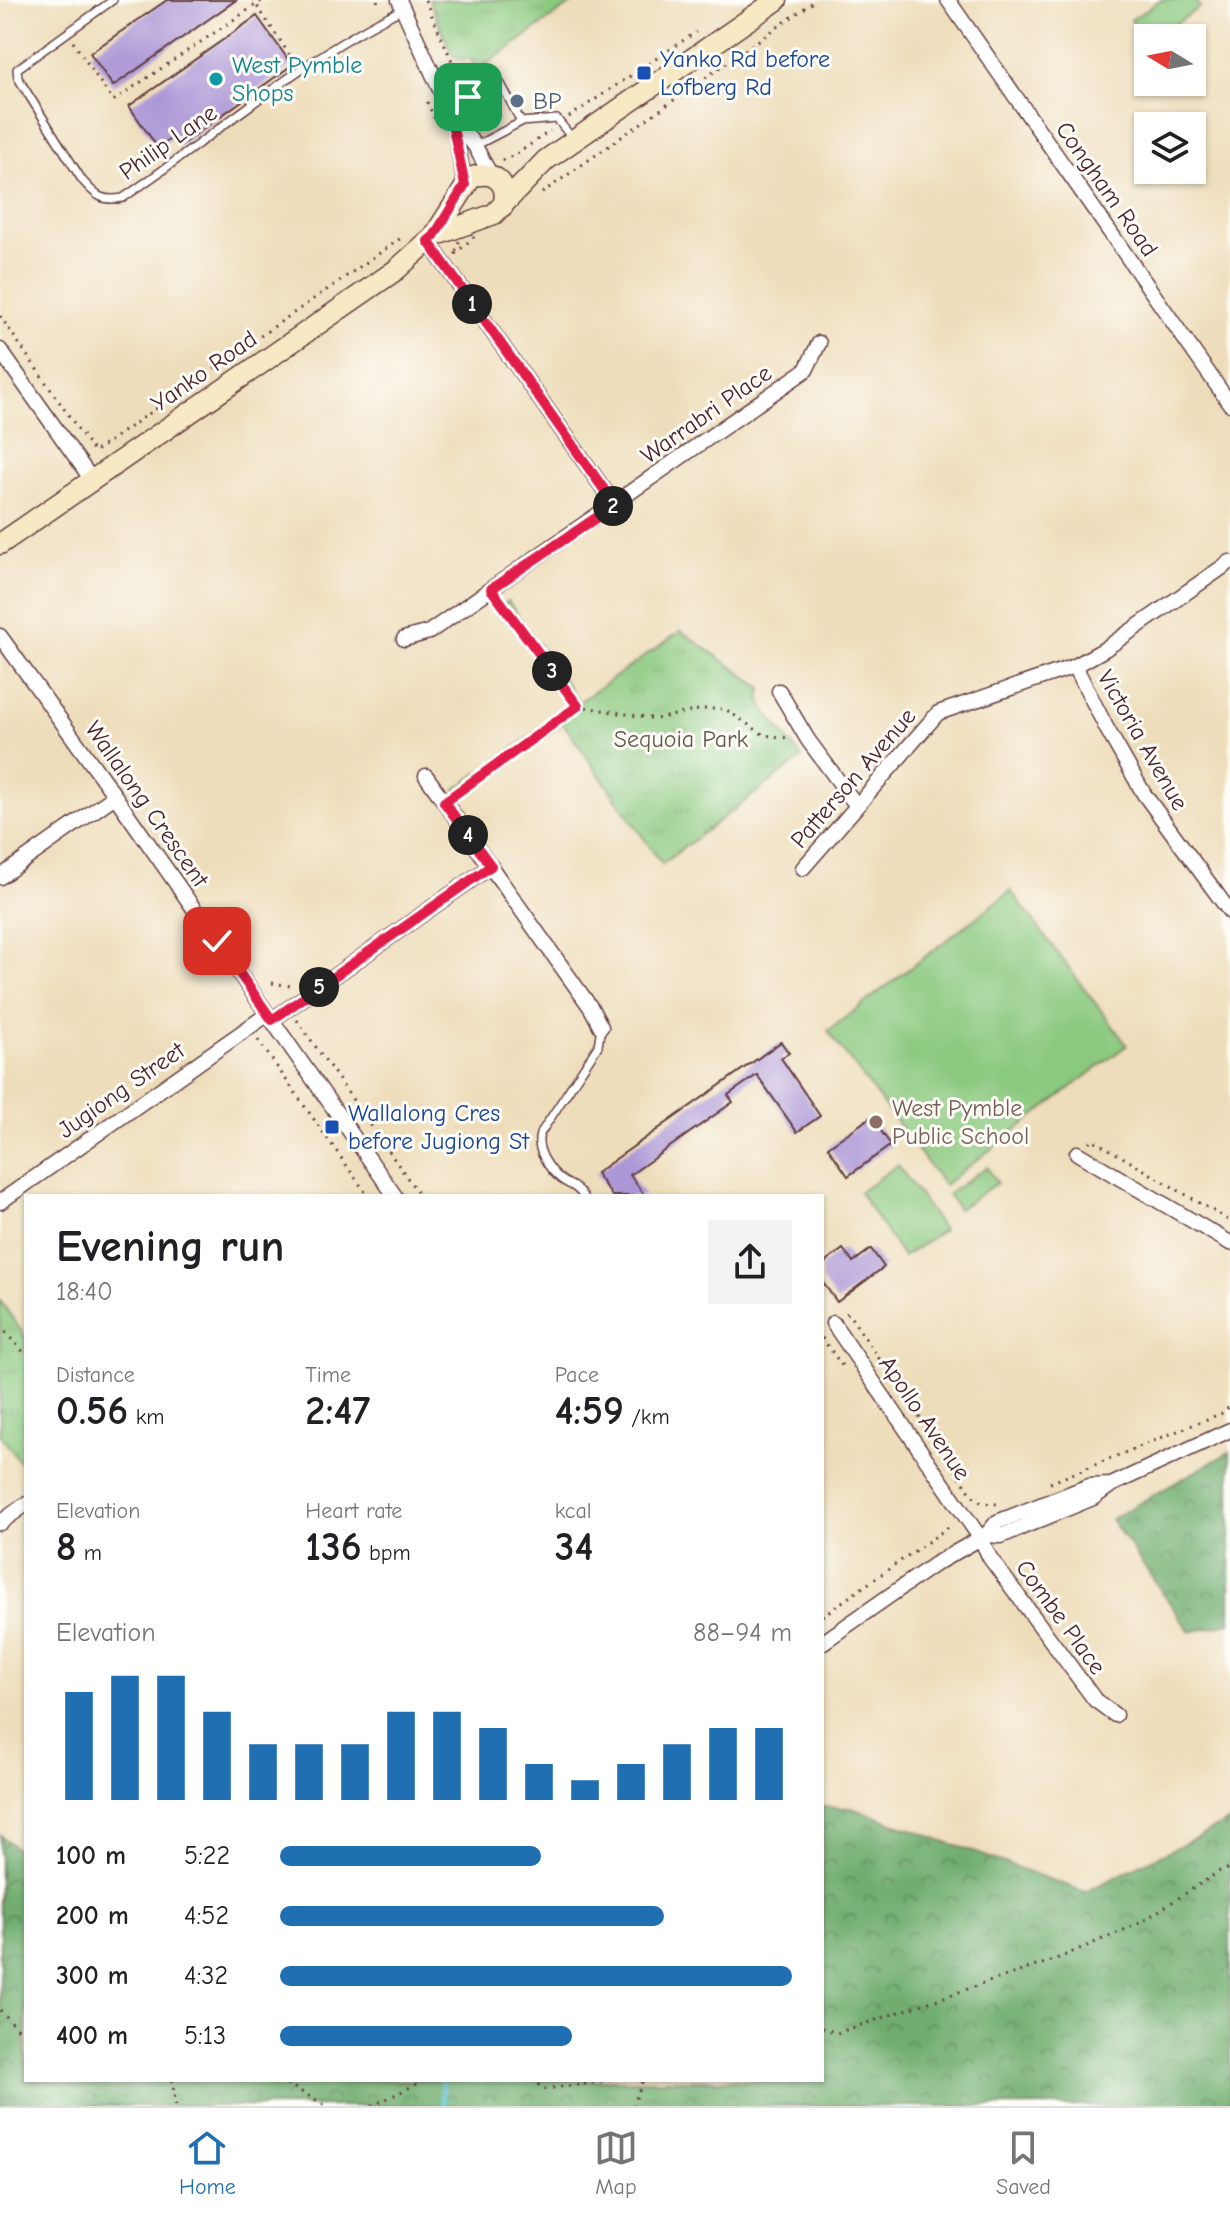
<!DOCTYPE html>
<meta charset="utf-8">
<style>
:root{--surface:#fff;--page:#f2f2f2;--text:#202124;--muted:#757577;--line:#e0e0e0;--accent:#1f6fb2}
body{margin:0;font-family:"Comic Neue",sans-serif;background:var(--page);color:var(--text);height:100vh;display:flex;flex-direction:column;font-size:30px;white-space:nowrap}
*{box-sizing:border-box;margin:0}
p{font-size:26px;color:var(--muted)}
.icon{flex:none;width:44px;height:44px;fill:none;stroke:currentColor;stroke-width:2;stroke-linecap:round;stroke-linejoin:round}
.map{position:relative;flex:1;overflow:hidden}
.drawer{position:absolute;left:24px;top:1194px;width:800px;height:888px;display:flex;flex-direction:column;background:var(--surface);border-radius:0px;box-shadow:0 2px 6px #0004}
.drawer>*{flex:none}
.needle{width:52px;rotate:280deg}
.buttons{position:absolute;left:1134px;top:24px;display:grid;gap:16px}
.buttons a{display:grid;place-items:center;width:72px;height:72px;border-radius:0px;background:var(--surface);box-shadow:0 2px 6px #0004;font-size:40px}
.pin{position:absolute;display:grid;place-items:center;width:68px;height:68px;color:#fff;margin:-34px;border-radius:16px;box-shadow:0 4px 12px #0006}
.km{position:absolute;width:40px;height:40px;margin:-20px;border-radius:50%;background:#222;color:#fff;font-size:22px;line-height:40px;text-align:center}
.round{display:grid;place-items:center;flex:none;width:84px;height:84px;border-radius:0px;background:var(--page)}
.summary{display:flex;align-items:center;justify-content:space-between;height:136px;padding:0 32px}
h1{font-size:44px;font-weight:600;line-height:60px}
.figures{display:grid;grid-template-columns:repeat(3,1fr);gap:12px;height:136px;padding:8px 32px}
.figures div{display:grid;align-content:center}
.figures b{font-size:40px;font-weight:600}
.figures small{font-size:22px;font-weight:400}
.figures p{font-size:22px}
.chart{height:224px;padding:16px 32px}
.chart p{display:flex;justify-content:space-between}
.chart svg{width:100%;height:144px;margin-top:8px;stroke:var(--accent);stroke-width:6}
ul{padding:0 32px;list-style:none;font-size:26px}
li{display:grid;grid-template-columns:128px 96px 1fr;align-items:center;height:60px}
li i{height:20px;border-radius:10px;background:var(--accent)}
.tabs{display:flex;justify-content:space-around;align-items:center;height:112px;border-top:2px solid var(--line);background:var(--surface);font-size:22px;color:var(--muted)}
.tabs a{display:grid;justify-items:center;gap:4px}
.tabs .selected{color:var(--accent)}
.map>svg:first-child{display:block}
.grass{fill:url(#grass-tufts);stroke:#6a7455;stroke-width:2}
.forest{fill:url(#forest-crowns);stroke:#5d664c;stroke-width:2}
.pitch{fill:#8bc97f;stroke:#6a7455;stroke-width:2}
.lines{fill:none;stroke-linecap:round;stroke-linejoin:round}
.stream{stroke:#5ac4d6;stroke-width:5}
.building{fill:#ad98d7}
.service-casing{stroke:#633c40;stroke-width:10}
.minor-casing{stroke:#633c40;stroke-width:17}
.secondary-casing{stroke:#633c40;stroke-width:23}
.path{stroke:#633c40;stroke-width:3;stroke-dasharray:2 6;stroke-linecap:butt}
.service{stroke:#fff;stroke-width:7}
.minor{stroke:#fff;stroke-width:14}
.secondary{stroke:#f7e9c3;stroke-width:20}
.route-casing{stroke:#fff;stroke-width:16}
.route{stroke:#e11d48;stroke-width:10}
.transit-dot{fill:#1a4fb4;stroke:#fdfcf7;stroke-width:3}
.culture-dot{fill:#0f9aa8;stroke:#fdfcf7;stroke-width:3}
.service-dot{fill:#5c6f8a;stroke:#fdfcf7;stroke-width:3}
.education-dot{fill:#8d6e63;stroke:#fdfcf7;stroke-width:3}
.labels{text-anchor:middle;stroke-width:6;stroke-linejoin:round;paint-order:stroke}
.transit-label{font-size:24px;fill:#164399;stroke:#fdfcf7;text-anchor:start}
.culture-label{font-size:24px;fill:#0d838f;stroke:#fdfcf7;text-anchor:start}
.service-label{font-size:24px;fill:#4e5e75;stroke:#fdfcf7;text-anchor:start}
.street-label{font-size:24px;fill:#4a1f2b;stroke:#fdfcf7}
.park-label{font-size:24px;fill:#615a48;stroke:#fdfcf7}
.education-label{font-size:24px;fill:#785e54;stroke:#fdfcf7;text-anchor:start}
</style>
<div class="map">
<svg width="1230" height="2106" viewBox="0 0 1230 2106">
<defs>
<pattern id="grass-tufts" width="24" height="20" patternUnits="userSpaceOnUse" patternTransform="scale(2)"><rect width="24" height="20" fill="#8bc97f"/><path d="M3 7l-1-3M5 7V3M7 7l1-3M15 17l-1-3M17 17v-4M19 17l1-3" fill="none" stroke="#79ac6e"/></pattern>
<pattern id="forest-crowns" width="20" height="18" patternUnits="userSpaceOnUse" patternTransform="scale(2)"><rect width="20" height="18" fill="#70ad6e"/><path d="M2 6a3 3 0 1 1 6 0M12 15a3 3 0 1 1 6 0" fill="none" stroke="#5e8c5b"/></pattern>
</defs>
<rect width="100%" height="100%" fill="#fdfcf7"/>
<filter id="ink" filterUnits="userSpaceOnUse"><feTurbulence type="fractalNoise" baseFrequency=".0125" numOctaves="2"/><feDisplacementMap in="SourceGraphic" scale="16" xChannelSelector="R" yChannelSelector="G"/><feConvolveMatrix kernelMatrix="1 2 1 2 8 2 1 2 1" color-interpolation-filters="sRGB"/></filter>
<filter id="wash" filterUnits="userSpaceOnUse"><feTurbulence type="fractalNoise" baseFrequency=".006" numOctaves="4" result="noise"/><feDisplacementMap in="SourceGraphic" scale="32" xChannelSelector="R" yChannelSelector="G"/><feGaussianBlur stdDeviation="1.8" result="paint"/><feColorMatrix in="noise" values="0 0 0 0 0 0 0 0 0 0 0 0 0 0 0 0 0 1.4 0 .05"/><feComposite in="paint" operator="in"/></filter>
<g filter="url(#wash)">
<rect width="100%" height="100%" fill="#eeddba"/>
<path class="grass" d="M429,0H577L478,70L470,58C461,59 456,59 451,52Z
M508,601L579,702L681,631L762,688C761,694 760,697 761,702C763,710 794,747 802,758L662,864L563,723L460,795L456,789L572,707L502,605Z
M0,1300L26,1338V1471L0,1434Z"/>
<path class="forest" d="M1230,1452V1623L1190,1632L1111,1519Z
M822,1807L852,1808L1085,1892L1230,1821V2106H0V1835L26,1857V2080H822Z"/>
<path class="pitch" d="M1160,0H1195L1200,7L1156,38H1148L1147,44L1131,20Z
M1011,891L1127,1045L944,1185L828,1031Z
M898,1165L943,1230L903,1257L859,1192Z
M987,1167L997,1183L958,1209L948,1194Z"/>
<g class="lines">
<path class="stream" d="M442,2080L443,2106"/>
</g>
<g id="blocks">
<path class="building" d="M167,0H236L113,86L90,53Z
M257,16L292,65L179,146L173,137L158,148L129,106Z
M781,1042L789,1053L781,1058L820,1116L797,1132L757,1075L728,1095L733,1102L630,1175L645,1196H612L596,1173Z
M871,1117L891,1145L848,1176L828,1147Z
M843,1249L853,1262L871,1249L884,1267L837,1302L822,1281V1265Z"/>
</g>
</g>
<g filter="url(#ink)">
<use href="#blocks" fill-opacity="0" stroke="#633c40" stroke-width="2"/>
<g class="lines">
<defs>
<path id="service" d="M113,0L17,69L18,78L82,180C96,196 102,202 123,198C216,135 302,58 403,9
M448,104L501,84L521,122L557,119L572,138
M475,146L521,122
M583,1196C575,1185 572,1187 562,1180C549,1170 535,1149 540,1134L598,1046L601,1027"/>
<path id="minor" d="M399,0L452,116L465,185
M948,0L1230,404
M455,119L475,146L490,174
M428,241L615,505
M0,350L92,480
M0,636L115,796L395,1196
M404,639L429,632L806,370L819,343
M1075,666L1107,729L1144,794L1230,912
M779,691L808,740L857,806
M426,776L591,1008L601,1027
M803,868L938,713L1075,666L1105,649L1230,562
M0,877L115,796
M272,1020L491,866
M1077,1153L1230,1243
M0,1202L268,1014
M833,1323L981,1539L990,1558L1095,1700L1115,1715
M0,1523L26,1504
M986,1535L1001,1536L1093,1498L1111,1485L1230,1430
M822,1643L935,1564L986,1535L997,1522L1089,1486L1111,1485"/>
<path id="secondary" d="M434,236L494,214L546,160L777,0
M0,544L396,270L434,236L471,178C493,168 510,183 503,206"/>
</defs>
<use href="#service" class="service-casing"/>
<use href="#minor" class="minor-casing"/>
<use href="#secondary" class="secondary-casing"/>
<path class="path" d="M253,0L293,60
M377,0L379,6
M425,0L464,88
M73,42L113,101L263,0
M427,102L437,124
M472,106L482,128
M569,117L696,32
M502,160L515,155L550,131
M542,193L816,0
M463,231L476,235L454,255Z
M0,316L94,452L404,236
M578,706L656,719L703,709H725L764,735L788,738
M457,792L578,706L500,600
M272,983L291,986
M297,1020L420,1196
M258,1040L368,1196
M1089,1142L1092,1139L1230,1221
M846,1314L848,1313L973,1496L982,1503L998,1504
M0,1326L26,1355
M822,1338L843,1367
M1050,1483L1222,1413L1230,1406
M822,1616L953,1524
M0,2010L26,2037
M822,2028L837,2033L1054,1960L1140,1923L1220,1871L1230,1868
M172,2080L176,2106
M280,2080L327,2106
M531,2080L545,2089L614,2080
M372,2106L425,2080
M633,2106L643,2080"/>
<use href="#service" class="service"/>
<use href="#minor" class="minor"/>
<use href="#secondary" class="secondary"/>
</g>
</g>
<g class="lines" filter="url(#ink)">
<defs>
<path id="route" d="M217,941L272,1020L491,866L444,802L578,706L491,589L615,505L428,241L434,236L465,185L448,104L468,97"/>
</defs>
<use href="#route" class="route-casing"/>
<use href="#route" class="route"/>
</g>
<g class="transit-dot">
<rect x="636" y="65" width="16" height="16" rx="4"/>
<rect x="324" y="1119" width="16" height="16" rx="4"/>
</g>
<circle class="culture-dot" cx="216" cy="79" r="8"/>
<circle class="service-dot" cx="517" cy="101" r="8"/>
<circle class="education-dot" cx="876" cy="1122" r="8"/>
<g class="labels">
<g class="transit-label">
<text x="660" y="67">Yanko Rd before<tspan x="660" dy="28">Lofberg Rd</tspan></text>
<text x="348" y="1121">Wallalong Cres<tspan x="348" dy="28">before Jugiong St</tspan></text>
</g>
<g class="culture-label">
<text x="232" y="73">West Pymble<tspan x="232" dy="28">Shops</tspan></text>
</g>
<g class="service-label">
<text x="533" y="109">BP</text>
</g>
<g class="street-label">
<text transform="translate(168 142) rotate(-35)" y="8">Philip Lane</text>
<text transform="translate(1107 189) rotate(55)" y="8">Congham Road</text>
<text transform="translate(204 371) rotate(-35)" y="8">Yanko Road</text>
<text transform="translate(706 414) rotate(-35)" y="8">Warrabri Place</text>
<text transform="translate(1143 740) rotate(60)" y="8">Victoria Avenue</text>
<text transform="translate(853 778) rotate(-49)" y="8">Patterson Avenue</text>
<text transform="translate(147 804) rotate(55)" y="8">Wallalong Crescent</text>
<text transform="translate(121 1090) rotate(-35)" y="8">Jugiong Street</text>
<text transform="translate(925 1418) rotate(56)" y="8">Apollo Avenue</text>
<text transform="translate(1061 1617) rotate(54)" y="8">Combe Place</text>
</g>
<g class="park-label">
<text x="681" y="747">Sequoia Park</text>
</g>
<g class="education-label">
<text x="892" y="1116">West Pymble<tspan x="892" dy="28">Public School</tspan></text>
</g>
</g>
</svg>
<div class="buttons">
<a><svg class="needle" viewBox="-14 -14 28 28"><path d="M0-13l5 13h-10z" fill="#e53935"/><path d="M0 13l5-13h-10z" fill="#757577"/></svg></a>
<a><svg class="icon" aria-label="layers" viewBox="0 0 24 24"><path d="M12 4l9 5-9 5-9-5zM3 14l9 5 9-5"/></svg></a>
</div>
<div class="pin" style="left:468px;top:97px;background:#1e9e55"><svg class="icon" aria-label="arrive" viewBox="0 0 24 24"><path d="M6 21V4h12l-3 4 3 4H6"/></svg></div>
<div class="pin" style="left:217px;top:941px;background:#d93025"><svg class="icon" aria-label="check" viewBox="0 0 24 24"><path d="M5 12l5 5 9-10"/></svg></div>
<b class="km" style="left:472px;top:304px">1</b>
<b class="km" style="left:613px;top:506px">2</b>
<b class="km" style="left:552px;top:671px">3</b>
<b class="km" style="left:468px;top:835px">4</b>
<b class="km" style="left:319px;top:987px">5</b>
<section class="drawer">
<div class="summary"><div><h1>Evening run</h1><p>18:40</p></div><a class="round"><svg class="icon" aria-label="share" viewBox="0 0 24 24"><path d="M12 15V3M7 8l5-5 5 5M5 13v7h14v-7"/></svg></a></div>
<div class="figures">
<div><p>Distance</p><b>0.56<small> km</small></b></div>
<div><p>Time</p><b>2:47</b></div>
<div><p>Pace</p><b>4:59<small> /km</small></b></div>
</div>
<div class="figures">
<div><p>Elevation</p><b>8<small> m</small></b></div>
<div><p>Heart rate</p><b>136<small> bpm</small></b></div>
<div><p>kcal</p><b>34</b></div>
</div>
<div class="chart"><p><span>Elevation</span>88–94 m</p>
<svg viewBox="0 0 160 44" preserveAspectRatio="none"><path d="M5 44V11M15 44V6M25 44V6M35 44V17M45 44V27M55 44V27M65 44V27M75 44V17M85 44V17M95 44V22M105 44V33M115 44V38M125 44V33M135 44V27M145 44V22M155 44V22"/></svg>
</div>
<ul>
<li><b>100 m</b>5:22<i style="width:51%"></i></li>
<li><b>200 m</b>4:52<i style="width:75%"></i></li>
<li><b>300 m</b>4:32<i style="width:100%"></i></li>
<li><b>400 m</b>5:13<i style="width:57%"></i></li>
</ul>
</section>
</div>
<nav class="tabs">
<a class="selected"><svg class="icon" aria-label="home" viewBox="0 0 24 24"><path d="M3 11l9-7 9 7M6 9v11h12V9"/></svg>Home</a>
<a><svg class="icon" aria-label="map" viewBox="0 0 24 24"><path d="M3 6l6-2 6 2 6-2v14l-6 2-6-2-6 2zM9 4v14M15 6v14"/></svg>Map</a>
<a><svg class="icon" aria-label="saved" viewBox="0 0 24 24"><path d="M7 4h10v16l-5-4-5 4z"/></svg>Saved</a>
</nav>
